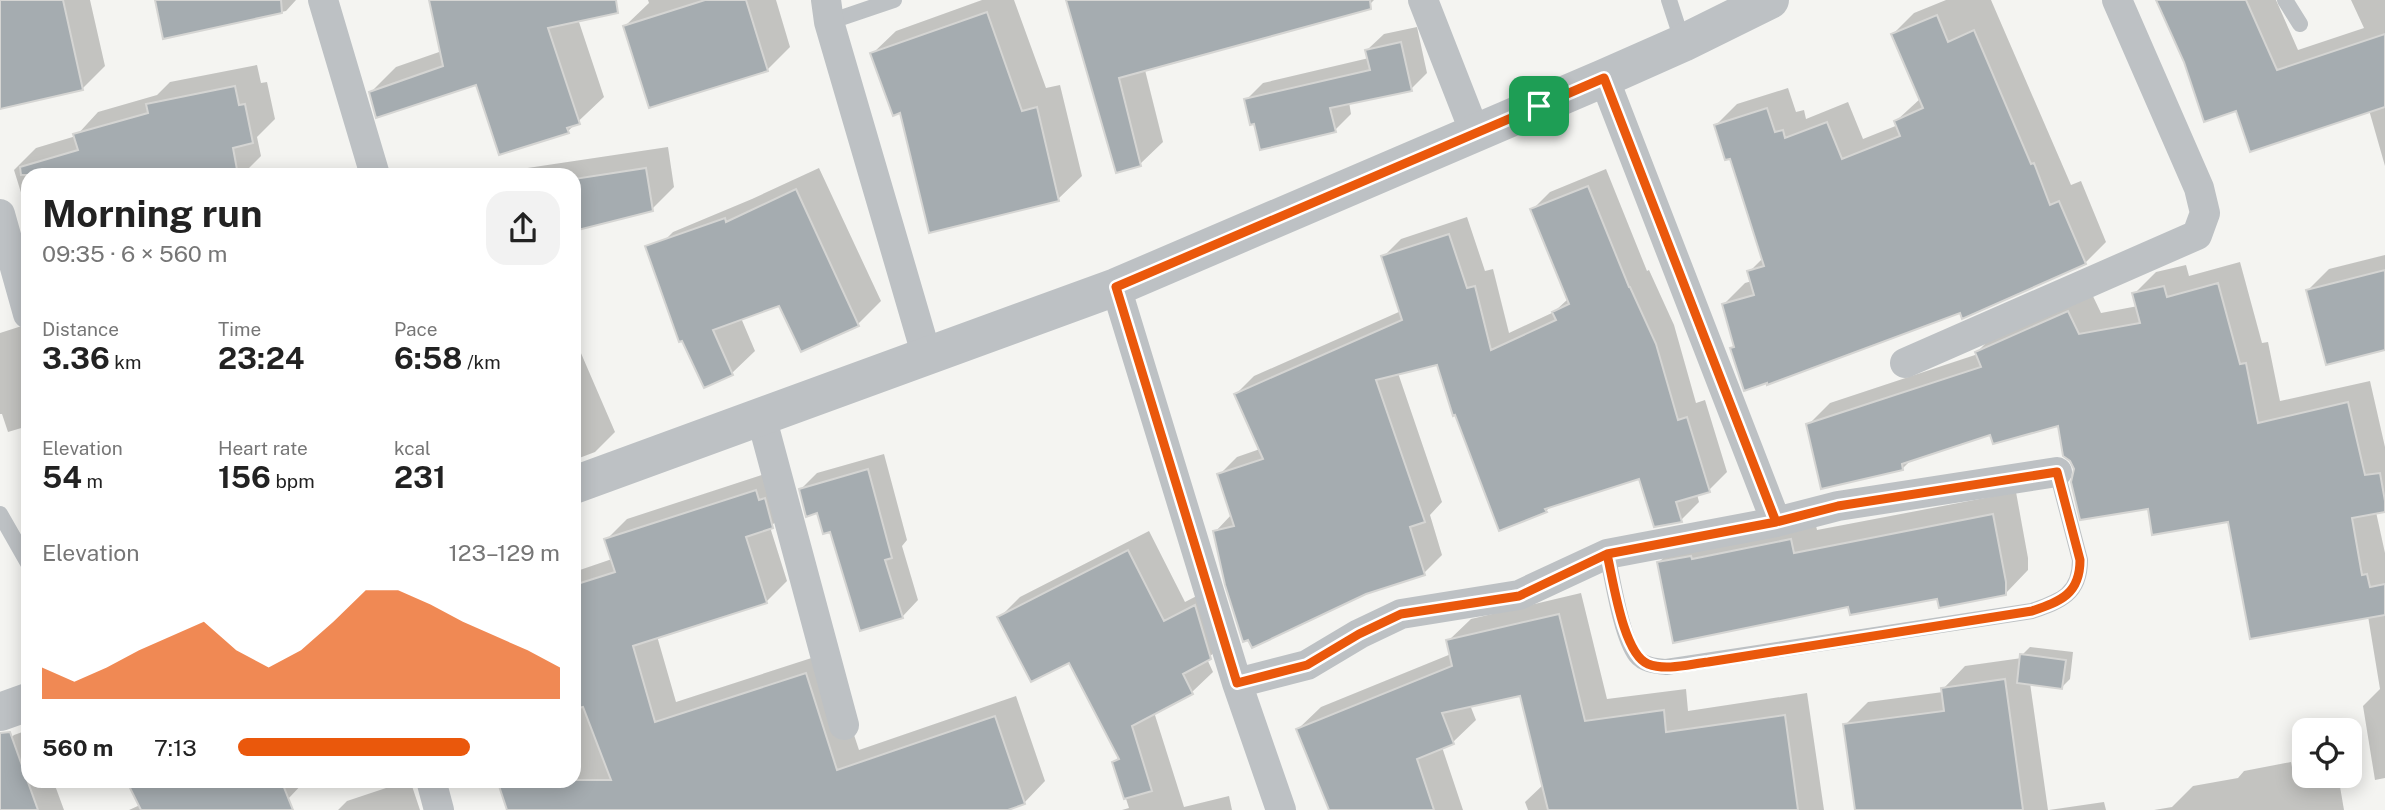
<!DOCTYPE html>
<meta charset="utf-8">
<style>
:root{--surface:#fff;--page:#f2f2f2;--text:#222;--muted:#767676;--accent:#ea580c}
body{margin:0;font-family:"Public Sans",sans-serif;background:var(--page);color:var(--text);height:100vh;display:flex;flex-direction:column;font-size:26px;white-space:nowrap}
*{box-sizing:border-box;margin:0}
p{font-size:23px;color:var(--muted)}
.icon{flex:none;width:38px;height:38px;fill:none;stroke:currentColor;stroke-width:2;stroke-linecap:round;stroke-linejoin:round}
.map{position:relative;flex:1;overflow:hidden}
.details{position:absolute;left:21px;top:168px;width:560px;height:620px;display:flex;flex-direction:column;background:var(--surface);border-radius:21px;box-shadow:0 4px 18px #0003}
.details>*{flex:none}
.controls{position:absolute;left:2292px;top:718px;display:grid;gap:14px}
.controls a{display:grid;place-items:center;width:70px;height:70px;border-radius:14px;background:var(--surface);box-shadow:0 4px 18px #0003;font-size:35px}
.pin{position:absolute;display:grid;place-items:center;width:60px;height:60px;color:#fff;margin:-30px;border-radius:14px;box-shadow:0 4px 10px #0006}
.round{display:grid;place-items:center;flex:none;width:74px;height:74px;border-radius:21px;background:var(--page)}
.overview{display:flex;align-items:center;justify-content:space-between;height:119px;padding:0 21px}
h1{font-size:38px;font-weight:700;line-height:52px}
.figures{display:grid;grid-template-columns:repeat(3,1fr);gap:10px;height:119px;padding:7px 21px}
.figures div{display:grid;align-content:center}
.figures b{font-size:30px;font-weight:700}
.figures small{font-size:19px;font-weight:400}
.figures p{font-size:19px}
.chart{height:196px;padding:14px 21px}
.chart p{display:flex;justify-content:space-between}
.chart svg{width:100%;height:126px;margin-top:7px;fill:var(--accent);opacity:.7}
ul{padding:0 21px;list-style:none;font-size:23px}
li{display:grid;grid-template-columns:112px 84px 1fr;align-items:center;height:52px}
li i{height:18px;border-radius:9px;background:var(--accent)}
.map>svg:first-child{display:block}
.shadow{fill:#0003}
.building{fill:#a5acb0;stroke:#d5d5d3;stroke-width:2}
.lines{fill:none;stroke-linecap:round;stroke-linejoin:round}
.service{stroke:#bdc1c4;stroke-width:16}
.minor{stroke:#bdc1c4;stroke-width:30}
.tertiary{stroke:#bdc1c4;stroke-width:38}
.route-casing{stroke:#fff;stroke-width:14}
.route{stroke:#ea580c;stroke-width:9}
</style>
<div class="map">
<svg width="2385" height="810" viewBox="0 0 2385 810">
<rect width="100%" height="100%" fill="#f4f4f1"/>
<path class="shadow" d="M0,0H90L105,66L82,89L0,105Z
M156,0H296L286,11L164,37Z
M431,0H597L578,19L604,97L568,131L477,83L371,92L396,67L442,51Z
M648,0H776L790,47L767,70L625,26L649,3Z
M982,0H1014L1046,88L1060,85L1082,176L1058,199L901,111L872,54L896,31Z
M1067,0H1374L1365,9L1145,70L1163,142L1140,164Z
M1946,0H1991L2071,185L2081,181L2106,242L2085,263L1961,311L1732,349L1735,346L1724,304L1745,283L1752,281L1749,272L1763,258L1731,157L1716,125L1737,104L1788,88L1796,112L1804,110L1806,119L1848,102L1863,139L1898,125L1896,121L1921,98L1893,34L1914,13Z
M2158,0H2276L2298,50L2364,28L2351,0H2385V166L2369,110L2237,109L2186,62Z
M1417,27L1427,73L1411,89L1349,102L1351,114L1335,130L1255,122L1246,100L1263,83L1369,58L1367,50L1384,34Z
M257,65L261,83L267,82L275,119L257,137L261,156L242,175H28V215L14,170L36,148L76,136L98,112L157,95L170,82Z
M668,147L674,187L652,209L574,229V175H509L514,170Z
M819,168L881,301L858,324L801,350L780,304L741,318L755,351L732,373L704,385L650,255L673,232L752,199Z
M1606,169L1647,271L1649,270L1674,325L1696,403L1705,400L1727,472L1709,490L1697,494L1699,502L1681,520L1640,476L1552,505L1546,511L1439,363L1398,373L1442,502L1430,515L1442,555L1424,573L1215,532L1232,514L1219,475L1237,457L1260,449L1236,394L1254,376L1401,311L1383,257L1401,239L1467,217L1485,271L1493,269L1509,333L1554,312L1568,299L1532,210L1550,192Z
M2385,255V348L2308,290L2329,269Z
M2240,262L2262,343L2268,342L2280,401L2370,381L2385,447V510L2376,512L2385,553V778L2375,780L2363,706L2380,689L2368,616L2230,520L2149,507L2076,468L2060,424L1991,433L1912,459L1902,469L1808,425L1830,403L1978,354L1977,352L1999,330L2090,290L2101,313L2138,306L2134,294L2156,272L2186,265L2189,276Z
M28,324V426L8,432L2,414H0V333Z
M574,337L615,432L595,452L574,460Z
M884,454L907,540L902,546L918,600L902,617L801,489L817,473Z
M777,470L793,505L770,527L787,581L766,602L657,636L676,702L827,653L859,750L1016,696L1045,781L1024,803L1003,810H508L574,780V572L612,559L606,540L627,519Z
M2016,492L2028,558V570L2005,594L1938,597L1850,605L1658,563L1682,540L1814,517L1817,530Z
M1149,531L1185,602L1216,586L1231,637L1207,659L1213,672L1192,692L1154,712L1184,807L1229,796L1232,810H1122L1129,808L1114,762L1120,756L1069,661L1000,617L1020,597Z
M1581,593L1607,699L1686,689L1688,711L1807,693L1824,810H1528L1525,802L1544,784L1522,694L1470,705L1476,720L1453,742L1442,747L1463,810H1331L1298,729L1321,707L1451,654L1448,641L1471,619Z
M2030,647L2073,652L2070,679L2062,687L2030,683L2048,810H1857L1845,725L1868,702L1943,692V689L1965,666L2022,658V655Z
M28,730V780H53L64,810H0V748L14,735Z
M2291,762L2292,767L2305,764V775H2338L2344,810H2154L2172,807L2193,786L2238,778L2244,771Z
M128,780H306L288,799L262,810H129L140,805Z
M410,780L420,810H338L347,801Z
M2104,802L2106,810H2049Z"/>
<path class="building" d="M0,0H63L83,90L0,109Z
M155,0H281L282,13L163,39Z
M429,0H616L618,13L548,28L580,124L567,128L569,133L499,155L476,85L376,118L369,92L443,66Z
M705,0H746L768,71L649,108L623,26Z
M1066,0H1370L1371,9L1119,78L1141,166L1116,173Z
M2156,0H2246L2277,70L2385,34V107L2250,152L2236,111L2204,122L2184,62Z
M987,12L1022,111L1037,107L1059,201L929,233L900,113L893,116L870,53Z
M1937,15L1948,42L1974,30L2031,164L2034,163L2050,205L2059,201L2086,264L1962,319L1960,313L1767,385V383L1744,391L1730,348L1734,347L1722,304L1754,295L1747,271L1764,266L1730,159L1725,160L1714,125L1767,108L1775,132L1783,130L1785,138L1827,122L1842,159L1900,136L1894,121L1923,108L1891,34Z
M1401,42L1412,91L1330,108L1336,132L1260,150L1254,124L1250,125L1244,99L1370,70L1365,50Z
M235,86L239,105L245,104L253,143L233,148L238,175H21L20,167L78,150L73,134L148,113L146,104Z
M646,168L653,211L574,231V179Z
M1588,186L1629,287H1630L1656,344L1678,420L1687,417L1710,492L1676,502L1682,522L1654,527L1639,479L1545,509L1547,512L1499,531L1455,415L1453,416L1437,365L1376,380L1425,522L1410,527L1425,575L1366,594L1252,648L1248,640L1243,642L1225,585L1213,531L1234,526L1217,474L1263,459L1234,394L1402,320L1381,256L1449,234L1467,288L1475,286L1491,350L1556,320L1552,312L1569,304L1530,209Z
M796,189L859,326L801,352L779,306L713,330L733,375L704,388L682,341L679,342L645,246L725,218L726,222Z
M2385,270V350L2326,365L2306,290Z
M2218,283L2240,364L2246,363L2258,423L2348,402L2365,475L2380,473L2385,501V512L2352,518L2362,575L2367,574L2370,587L2385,584V615L2250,639L2228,522L2152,535L2148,509L2080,520L2071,482L2074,469L2070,461L2063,456L2058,426L1993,444L1990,435L1902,464L1903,470L1821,489L1806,424L1981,367L1975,352L2068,311L2079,334L2140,323L2132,293L2164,286L2167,297Z
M868,469L892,558L885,560L903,618L860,631L830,532L823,534L817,513L806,517L799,489Z
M756,490L759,500L765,498L773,528L746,537L767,603L633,646L655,722L806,673L837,770L995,716L1025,804L1008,810H507L497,780H611L583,707L574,709V585L615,572L604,539Z
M1993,514L2006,582V595L1939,608L1937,599L1850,615L1848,607L1673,643L1657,562L1691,556L1692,559L1791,539L1794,553Z
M1128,550L1164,621L1195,605L1211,659L1183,674L1193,694L1132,726L1152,791L1124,799L1112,762L1119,759L1069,663L1031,682L997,617Z
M1559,614L1585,721L1664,710L1666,732L1785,715L1798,810H1548L1520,696L1442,713L1454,744L1417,759L1434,810H1329L1296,729L1452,666L1446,640Z
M2020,654L2066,660L2062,689L2017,683Z
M2005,679L2023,810H1855L1843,724L1944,711L1941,688Z
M10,732L38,810H0V733Z
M126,780H281L293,810H141Z"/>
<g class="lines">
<path class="service" d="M1669,0L1683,43
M2285,0L2300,24
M829,22L894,0
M0,514L28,563
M1607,554C1613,580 1621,636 1636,656C1643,665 1656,666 1666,667L2032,611C2061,601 2080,594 2080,560L2057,472"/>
<path class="minor" d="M323,0L375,175
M826,0L829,22L927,357
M1423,0L1475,133
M1604,78L1776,522
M0,214L28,314
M1116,287L1237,683L1281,810
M1905,363L2197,235L2205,213L2199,188L2117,0
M761,416L844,725
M1237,683L1307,665L1359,634L1401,614L1519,595L1607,554L1776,522L1838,506L2057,472
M431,780L439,810"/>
<path class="tertiary" d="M574,485L1116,287L1604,78L1683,43L1770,0
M0,712L28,702"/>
</g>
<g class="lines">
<defs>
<path id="route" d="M1539,106L1604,78L1776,522L1607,554C1613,579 1623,654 1648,664C1666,671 1690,664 1708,662L2032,611C2061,601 2080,594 2080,560L2057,472L1838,506L1776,522L1607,554L1519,596L1401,614L1359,634L1307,665L1237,683L1116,287L1539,106"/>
</defs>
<use href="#route" class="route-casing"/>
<use href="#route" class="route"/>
</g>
</svg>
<div class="controls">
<a><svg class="icon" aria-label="locate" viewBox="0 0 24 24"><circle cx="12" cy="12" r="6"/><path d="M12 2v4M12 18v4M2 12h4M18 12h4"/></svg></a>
</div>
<div class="pin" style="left:1539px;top:106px;background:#1e9e55"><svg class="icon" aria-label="arrive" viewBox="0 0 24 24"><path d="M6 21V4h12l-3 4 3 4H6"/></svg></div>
<section class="details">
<div class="overview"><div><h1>Morning run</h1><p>09:35 · 6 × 560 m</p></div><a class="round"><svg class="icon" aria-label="share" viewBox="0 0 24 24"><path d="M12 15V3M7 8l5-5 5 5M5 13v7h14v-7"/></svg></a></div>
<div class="figures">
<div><p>Distance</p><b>3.36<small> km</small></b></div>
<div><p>Time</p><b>23:24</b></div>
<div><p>Pace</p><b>6:58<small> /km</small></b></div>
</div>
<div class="figures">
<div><p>Elevation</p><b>54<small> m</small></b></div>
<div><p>Heart rate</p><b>156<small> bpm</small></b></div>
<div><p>kcal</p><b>231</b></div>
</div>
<div class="chart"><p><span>Elevation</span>123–129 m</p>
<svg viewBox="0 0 160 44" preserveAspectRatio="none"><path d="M0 44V33L10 38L20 33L30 27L40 22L50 17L60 27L70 33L80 27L90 17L100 6L110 6L120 11L130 17L140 22L150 27L160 33V44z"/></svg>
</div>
<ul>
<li><b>560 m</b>7:13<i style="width:72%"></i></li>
</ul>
</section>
</div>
